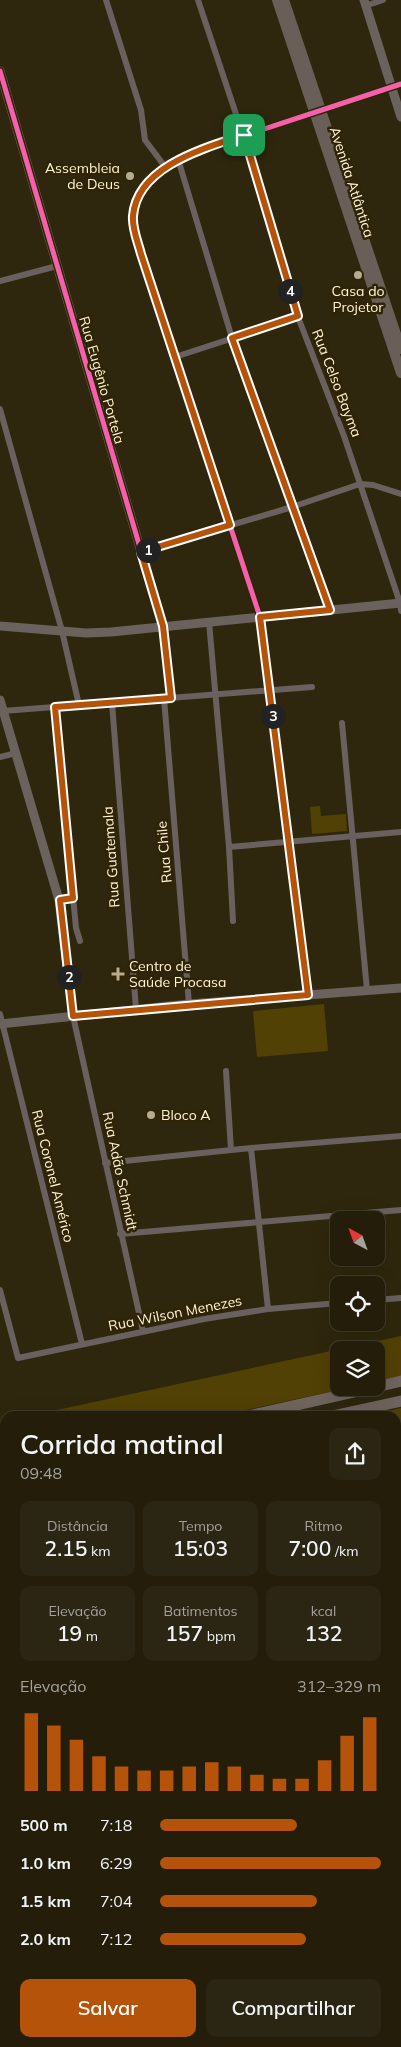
<!DOCTYPE html>
<html lang="pt">
<meta charset="utf-8">
<style>
:root{--surface:#231d0a;--page:#2b2613;--text:#f1f3f6;--muted:#a3a29c;--line:#403b2b;--accent:#b45309}
body{margin:0;font-family:Mulish,sans-serif;background:var(--page);color:var(--text);height:100vh;display:flex;flex-direction:column;font-size:19px;white-space:nowrap}
*{box-sizing:border-box;margin:0}
p{font-size:16px;color:var(--muted)}
.icon{flex:none;width:28px;height:28px;fill:none;stroke:currentColor;stroke-width:2;stroke-linecap:round;stroke-linejoin:round}
.map{position:relative;flex:1;overflow:hidden}
.side{position:absolute;left:0px;top:1411px;width:401px;height:636px;display:flex;flex-direction:column;background:var(--surface);border-radius:15px 15px 0 0;box-shadow:0 5px 20px #0002,0 0 0 1px var(--line)}
.side>*{flex:none}
.needle{width:32px;rotate:319deg}
.fabs{position:absolute;left:330px;top:1211px;display:grid;gap:10px}
.fabs a{display:grid;place-items:center;width:55px;height:55px;border-radius:10px;background:var(--surface);box-shadow:0 5px 20px #0002,0 0 0 1px var(--line);font-size:25px}
.pin{position:absolute;display:grid;place-items:center;width:42px;height:42px;color:#fff;margin:-21px;border-radius:10px;box-shadow:0 2px 8px #0006}
.km{position:absolute;width:25px;height:25px;margin:-12px;border-radius:50%;background:#222;color:#fff;font-size:14px;line-height:25px;text-align:center}
.round{display:grid;place-items:center;flex:none;width:52px;height:52px;border-radius:10px;background:var(--page)}
.headline{display:flex;align-items:center;justify-content:space-between;height:85px;padding:0 20px}
h1{font-size:28px;font-weight:600;line-height:38px}
.figures{display:grid;grid-template-columns:repeat(3,1fr);gap:8px;height:85px;padding:5px 20px}
.figures div{display:grid;align-content:center;border-radius:10px;background:var(--page);text-align:center}
.figures b{font-size:21px;font-weight:600}
.figures small{font-size:14px;font-weight:400}
.figures p{font-size:14px}
.chart{height:140px;padding:10px 20px}
.chart p{display:flex;justify-content:space-between}
.chart svg{width:100%;height:90px;margin-top:5px;stroke:var(--accent);stroke-width:6}
.action{display:flex;gap:10px;margin-top:auto;padding:10px 20px}
.action a{flex:1;height:58px;border-radius:10px;background:var(--accent);color:#fff;font-size:20px;font-weight:600;line-height:58px;text-align:center}
.action a+a{background:var(--page);color:var(--text)}
ul{padding:0 20px;list-style:none;font-size:16px}
li{display:grid;grid-template-columns:80px 60px 1fr;align-items:center;height:38px}
li i{height:12px;border-radius:6px;background:var(--accent)}
.map>svg:first-child{display:block}
.green{fill:#524105}
.lines{fill:none;stroke-linecap:round;stroke-linejoin:round}
.river{stroke:#2c7681;stroke-width:14}
.street{stroke:#69605f;stroke-width:6}
.secondary{stroke:#6b625d;stroke-width:9}
.primary{stroke:#695e58;stroke-width:10}
.highway{stroke:#70645e;stroke-width:11}
.cycleway-casing{stroke:#2f2506;stroke-width:8}
.cycleway{stroke:#f560ab;stroke-width:5}
.route-casing{stroke:#fff;stroke-width:10}
.route{stroke:#b45309;stroke-width:6}
.poi-dot{fill:#b6ac90;stroke:#2f2506;stroke-width:2}
.labels{text-anchor:middle;stroke-width:5;stroke-linejoin:round;paint-order:stroke}
.poi-label{font-size:14px;fill:#fff4d7;stroke:#2f2506;text-anchor:start}
.street-label{font-size:14px;fill:#fff4d7;stroke:#2f2506}
</style>
<div class="map">
<svg width="401" height="2047" viewBox="0 0 401 2047">
<rect width="100%" height="100%" fill="#2f270d"/>
<path class="green" d="M320,806L321,816L346,814L347,831L312,834L310,807Z
M324,1004L328,1051L257,1057L253,1011Z
M401,1336V1376L376,1381V1350H339V1388H347L218,1416H29Z
M401,1408V1451L396,1452V1416H367Z"/>
<g class="lines">
<path class="river" d="M396,1440L401,1439"/>
<path class="street" d="M106,0L141,110L145,140L166,168
M198,0L246,144L298,317L344,436L400,603L401,611
M365,6L383,0
M178,159L232,338L330,610
M0,281L57,266
M175,357L298,317
M0,409L62,631L79,705
M141,552L292,507L360,484L373,485L401,494
M209,622L229,847L233,921
M163,626L171,698
M164,698L189,1004
M112,703L136,1009
M55,707L76,928L80,941
M3,711L312,687
M342,723L367,990
M0,757L16,753
M229,847L401,832
M308,995L260,617L141,254C137,242 132,229 133,216C135,187 165,166 188,154L401,84
M0,1014L82,1344
M73,1016L143,1331
M226,1071L231,1150
M251,1148L268,1309
M105,1163L251,1148L401,1136
M120,1234L401,1210
M0,1290L18,1358L204,1319L268,1309L339,1303
M376,1300L401,1298
M396,1499H401
M396,1577H401
M0,1703L5,1700
M0,1934L5,1943
M61,2042L63,2047"/>
<path class="secondary" d="M364,0L401,117
M0,71L163,626
M0,626L86,633L111,632L401,603
M0,700L59,900L73,1016
M59,900L73,898
M0,1024L189,1004L401,988
M0,1528L5,1527
M0,1640L5,1649
M396,1732H401
M0,1788L5,1797
M396,1811H401
M396,1889H401
M0,1947L5,1946
M396,1970L401,1968
M140,2042L142,2047
M221,2042L223,2047
M393,2042L396,2047"/>
<path class="primary" d="M277,0L401,373
M284,0L401,349
M308,2042L311,2047"/>
<path class="highway" d="M376,1387L401,1381
M248,1416L372,1388
M332,1416L401,1401
M0,1475L5,1474
M0,1490L5,1489"/>
<defs>
<path id="cycleway" d="M0,71L163,626L171,698
M308,995L260,617L141,254C137,242 132,229 133,216C135,187 165,166 188,154L401,84"/>
</defs>
<use href="#cycleway" class="cycleway-casing"/>
<use href="#cycleway" class="cycleway"/>
</g>
<g class="lines">
<defs>
<path id="route" d="M244,135L298,316L232,338L330,610L260,617L308,995L73,1016L60,900L73,898L55,707L171,698L163,626L141,552L230,525L141,254C138,242 132,229 133,216C137,166 205,148 244,135Z"/>
</defs>
<use href="#route" class="route-casing"/>
<use href="#route" class="route"/>
</g>
<g class="poi-dot">
<circle cx="130" cy="176" r="5"/>
<circle cx="358" cy="275" r="5"/>
<path d="M115.5 966.5h5v5h5v5h-5v5h-5v-5h-5v-5h5z"/>
<circle cx="151" cy="1115" r="5"/>
</g>
<g class="labels">
<g class="poi-label">
<text x="120" y="173" text-anchor="end">Assembleia<tspan x="120" dy="16">de Deus</tspan></text>
<text x="358" y="296" text-anchor="middle">Casa do<tspan x="358" dy="16">Projetor</tspan></text>
<text x="129" y="971">Centro de<tspan x="129" dy="16">Saúde Procasa</tspan></text>
<text x="161" y="1120">Bloco A</text>
</g>
<g class="street-label">
<text transform="translate(352 182) rotate(72)" y="5">Avenida Atlântica</text>
<text transform="translate(102 380) rotate(74)" y="5">Rua Eugênio Portela</text>
<text transform="translate(337 383) rotate(69)" y="5">Rua Celso Bayma</text>
<text transform="translate(164 852) rotate(-95)" y="5">Rua Chile</text>
<text transform="translate(111 857) rotate(-94)" y="5">Rua Guatemala</text>
<text transform="translate(120 1171) rotate(78)" y="5">Rua Adão Schmidt</text>
<text transform="translate(53 1176) rotate(76)" y="5">Rua Coronel Américo</text>
<text transform="translate(175 1313) rotate(-11)" y="5">Rua Wilson Menezes</text>
</g>
</g>
</svg>
<div class="fabs">
<a><svg class="needle" viewBox="-14 -14 28 28"><path d="M0-13l5 13h-10z" fill="#e53935"/><path d="M0 13l5-13h-10z" fill="#a3a29c"/></svg></a>
<a><svg class="icon" aria-label="locate" viewBox="0 0 24 24"><circle cx="12" cy="12" r="6"/><path d="M12 2v4M12 18v4M2 12h4M18 12h4"/></svg></a>
<a><svg class="icon" aria-label="layers" viewBox="0 0 24 24"><path d="M12 4l9 5-9 5-9-5zM3 14l9 5 9-5"/></svg></a>
</div>
<div class="pin" style="left:244px;top:135px;background:#1e9e55"><svg class="icon" aria-label="arrive" viewBox="0 0 24 24"><path d="M6 21V4h12l-3 4 3 4H6"/></svg></div>
<b class="km" style="left:148px;top:550px">1</b>
<b class="km" style="left:69px;top:977px">2</b>
<b class="km" style="left:273px;top:716px">3</b>
<b class="km" style="left:290px;top:291px">4</b>
<section class="side">
<div class="headline"><div><h1>Corrida matinal</h1><p>09:48</p></div><a class="round"><svg class="icon" aria-label="share" viewBox="0 0 24 24"><path d="M12 15V3M7 8l5-5 5 5M5 13v7h14v-7"/></svg></a></div>
<div class="figures">
<div><p>Distância</p><b>2.15<small> km</small></b></div>
<div><p>Tempo</p><b>15:03</b></div>
<div><p>Ritmo</p><b>7:00<small> /km</small></b></div>
</div>
<div class="figures">
<div><p>Elevação</p><b>19<small> m</small></b></div>
<div><p>Batimentos</p><b>157<small> bpm</small></b></div>
<div><p>kcal</p><b>132</b></div>
</div>
<div class="chart"><p><span>Elevação</span>312–329 m</p>
<svg viewBox="0 0 160 44" preserveAspectRatio="none"><path d="M5 44V6M15 44V12M25 44V19M35 44V27M45 44V32M55 44V34M65 44V34M75 44V32M85 44V30M95 44V32M105 44V36M115 44V38M125 44V38M135 44V29M145 44V17M155 44V8"/></svg>
</div>
<ul>
<li><b>500 m</b>7:18<i style="width:62%"></i></li>
<li><b>1.0 km</b>6:29<i style="width:100%"></i></li>
<li><b>1.5 km</b>7:04<i style="width:71%"></i></li>
<li><b>2.0 km</b>7:12<i style="width:66%"></i></li>
</ul>
<div class="action"><a>Salvar</a><a>Compartilhar</a></div>
</section>
</div>
